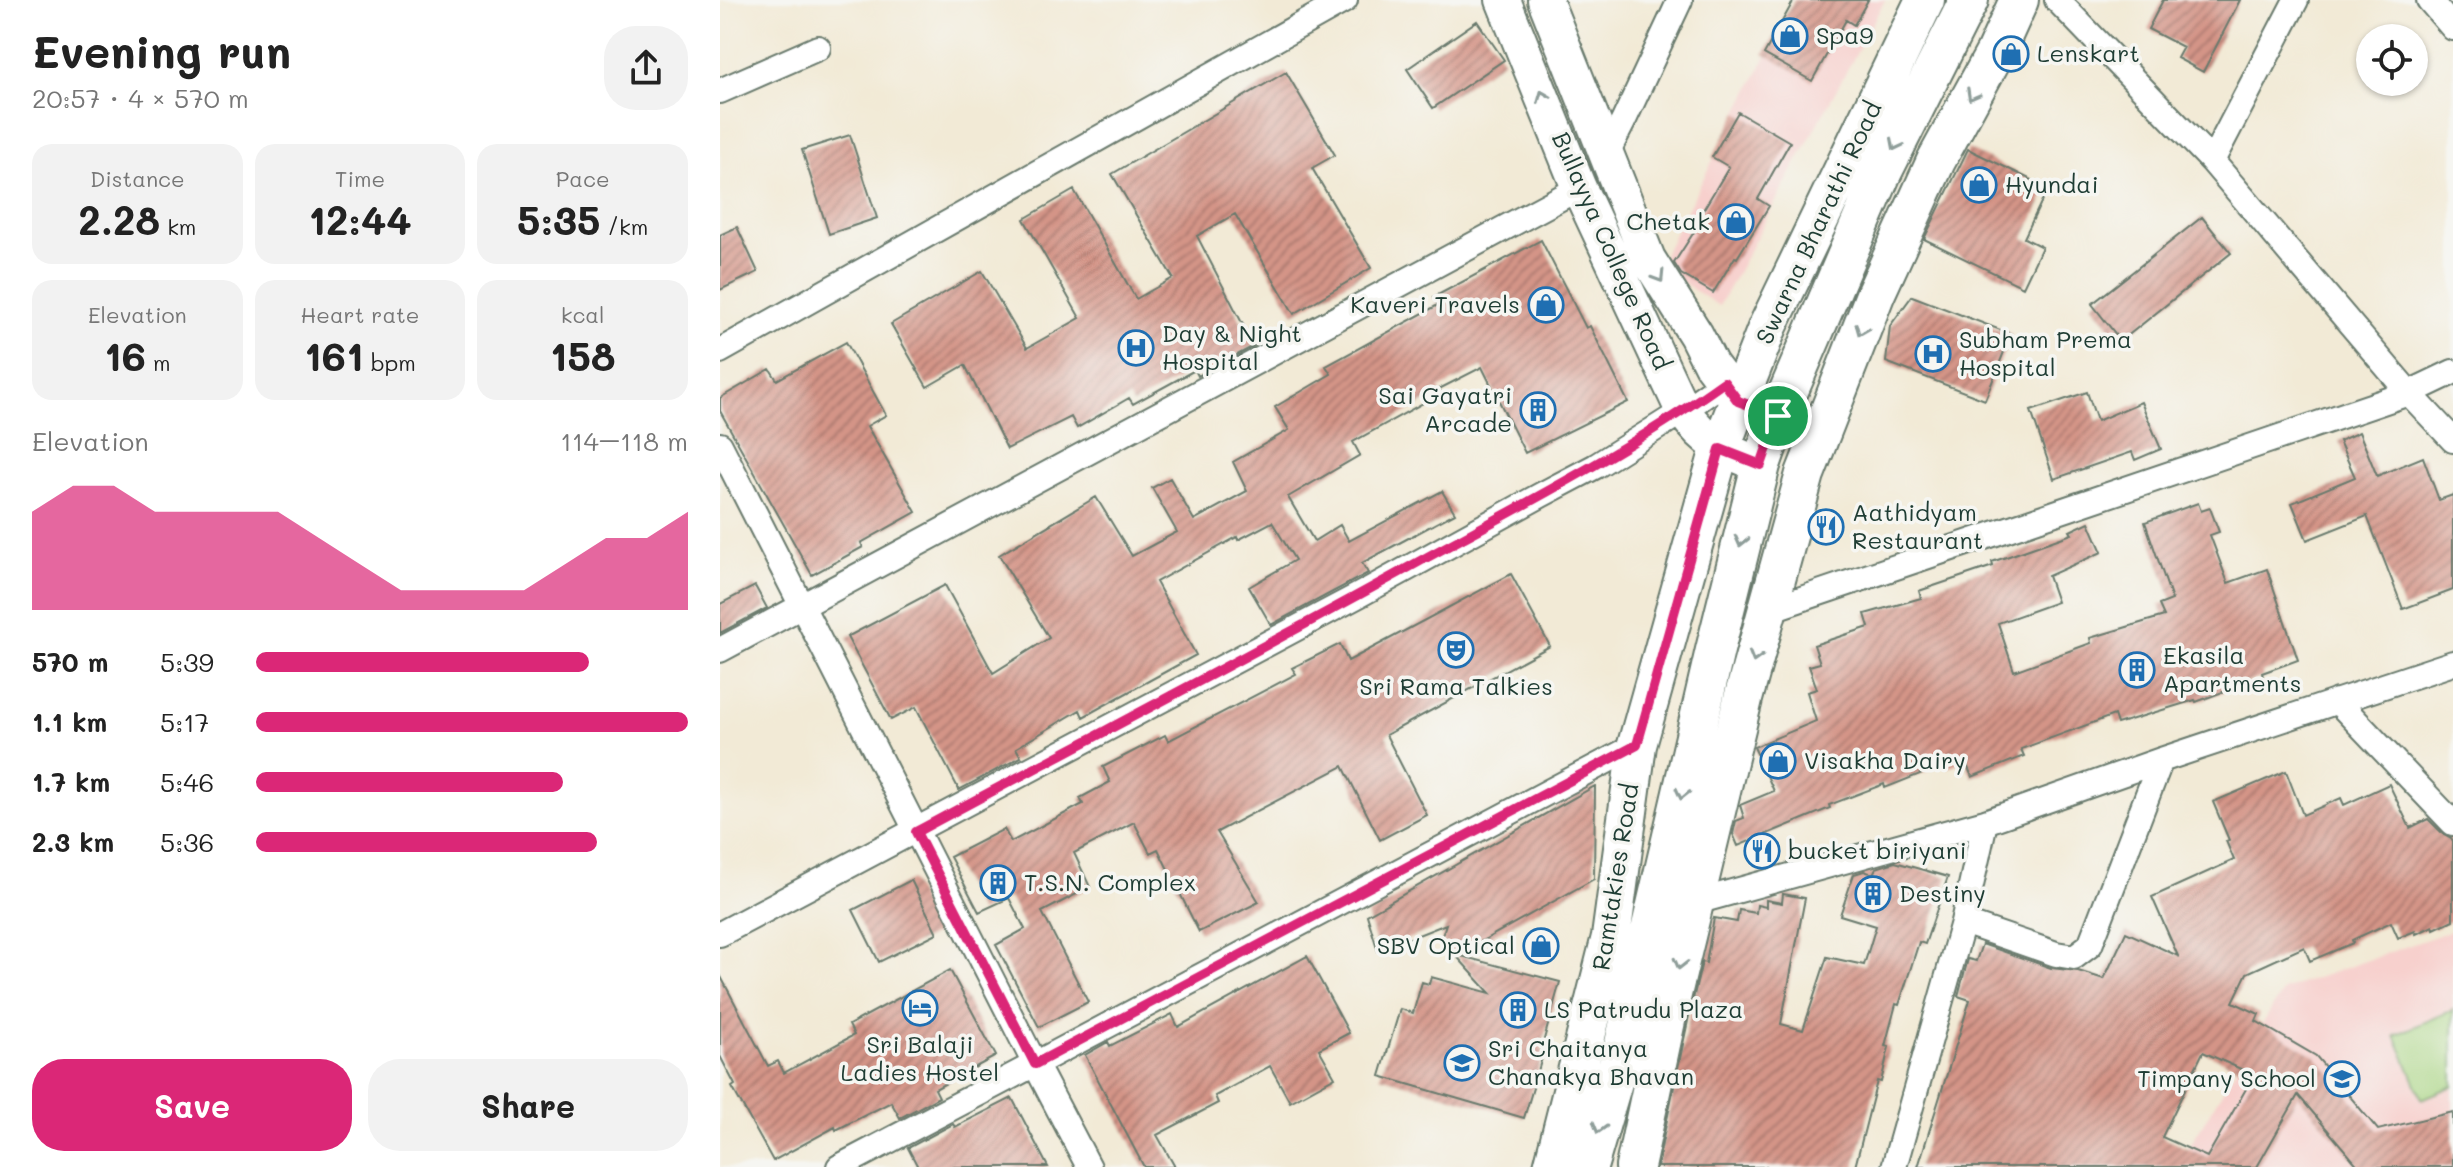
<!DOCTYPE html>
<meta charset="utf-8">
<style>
:root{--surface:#fff;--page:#f2f2f2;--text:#222;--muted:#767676;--accent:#db2777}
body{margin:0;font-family:Mali,sans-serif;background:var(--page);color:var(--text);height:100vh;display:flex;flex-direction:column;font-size:30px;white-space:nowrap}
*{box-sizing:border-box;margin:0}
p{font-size:26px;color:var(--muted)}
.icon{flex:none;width:44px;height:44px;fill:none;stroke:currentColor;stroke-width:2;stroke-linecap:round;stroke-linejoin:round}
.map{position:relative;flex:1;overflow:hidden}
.side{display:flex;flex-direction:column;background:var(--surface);width:720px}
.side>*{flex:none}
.tools{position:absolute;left:1636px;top:24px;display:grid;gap:16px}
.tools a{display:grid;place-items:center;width:72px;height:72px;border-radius:50%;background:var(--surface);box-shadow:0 2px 6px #0004;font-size:40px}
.pin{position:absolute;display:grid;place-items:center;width:68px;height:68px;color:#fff;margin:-34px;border:4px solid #fff;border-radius:50%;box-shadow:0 2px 8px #0007}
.round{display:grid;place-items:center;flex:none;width:84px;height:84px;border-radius:32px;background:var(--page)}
.head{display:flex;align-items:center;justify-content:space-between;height:136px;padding:0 32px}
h1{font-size:44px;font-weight:700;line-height:60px}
.metrics{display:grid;grid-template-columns:repeat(3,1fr);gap:12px;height:136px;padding:8px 32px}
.metrics div{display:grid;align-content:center;border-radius:20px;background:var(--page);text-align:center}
.metrics b{font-size:40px;font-weight:700}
.metrics small{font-size:22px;font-weight:400}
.metrics p{font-size:22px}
.chart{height:224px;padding:16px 32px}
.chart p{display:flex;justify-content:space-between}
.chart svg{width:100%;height:144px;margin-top:8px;fill:var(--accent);opacity:.7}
.button{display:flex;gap:16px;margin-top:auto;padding:16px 32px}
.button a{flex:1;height:92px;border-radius:32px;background:var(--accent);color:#fff;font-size:32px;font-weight:700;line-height:92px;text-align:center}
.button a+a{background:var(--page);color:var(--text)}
ul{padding:0 32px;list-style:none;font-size:26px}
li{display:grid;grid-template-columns:128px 96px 1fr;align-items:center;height:60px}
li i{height:20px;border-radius:10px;background:var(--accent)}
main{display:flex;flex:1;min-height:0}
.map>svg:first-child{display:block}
.built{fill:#f7d0cd}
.garden{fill:#a7d481;stroke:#63885a;stroke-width:2}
.building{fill:url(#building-hatch);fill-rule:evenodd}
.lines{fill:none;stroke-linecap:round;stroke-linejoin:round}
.minor-casing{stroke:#697a6d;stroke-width:28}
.secondary-casing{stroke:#697a6d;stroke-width:38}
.primary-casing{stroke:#697a6d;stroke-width:42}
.minor{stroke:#fff;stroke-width:24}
.secondary{stroke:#fff;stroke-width:34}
.primary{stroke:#fff;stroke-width:38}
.oneway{stroke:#8f9e9a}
.route-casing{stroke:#fff;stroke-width:16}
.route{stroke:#db2777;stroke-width:10}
.labels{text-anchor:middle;stroke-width:7;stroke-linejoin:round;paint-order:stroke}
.poi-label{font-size:24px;fill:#1f3d34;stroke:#f6f6f2;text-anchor:start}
.street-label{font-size:24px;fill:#1f3d34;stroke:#f6f6f2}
</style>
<main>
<section class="side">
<div class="head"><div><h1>Evening run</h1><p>20:57 · 4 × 570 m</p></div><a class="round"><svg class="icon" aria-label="share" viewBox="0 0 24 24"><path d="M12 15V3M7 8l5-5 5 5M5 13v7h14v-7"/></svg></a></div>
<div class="metrics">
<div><p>Distance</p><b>2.28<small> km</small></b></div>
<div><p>Time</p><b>12:44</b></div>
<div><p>Pace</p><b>5:35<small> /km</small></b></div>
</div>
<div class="metrics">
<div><p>Elevation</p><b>16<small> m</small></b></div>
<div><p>Heart rate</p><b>161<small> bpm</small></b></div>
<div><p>kcal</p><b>158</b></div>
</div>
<div class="chart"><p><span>Elevation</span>114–118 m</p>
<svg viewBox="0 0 160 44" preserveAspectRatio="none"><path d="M0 44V14L10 6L20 6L30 14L40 14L50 14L60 14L70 22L80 30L90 38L100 38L110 38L120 38L130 30L140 22L150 22L160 14V44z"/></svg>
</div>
<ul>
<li><b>570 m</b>5:39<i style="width:77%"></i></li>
<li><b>1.1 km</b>5:17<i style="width:100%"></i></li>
<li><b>1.7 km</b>5:46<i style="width:71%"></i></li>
<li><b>2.3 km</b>5:36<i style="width:79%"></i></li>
</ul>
<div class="button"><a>Save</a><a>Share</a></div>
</section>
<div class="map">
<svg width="1733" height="1167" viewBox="0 0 1733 1167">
<defs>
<pattern id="building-hatch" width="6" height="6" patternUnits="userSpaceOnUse" patternTransform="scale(2)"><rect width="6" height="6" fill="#d49487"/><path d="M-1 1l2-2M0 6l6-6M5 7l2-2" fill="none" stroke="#ab7a6f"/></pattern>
</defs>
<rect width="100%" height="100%" fill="#f6f6f2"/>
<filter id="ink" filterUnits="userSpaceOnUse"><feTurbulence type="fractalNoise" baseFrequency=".0125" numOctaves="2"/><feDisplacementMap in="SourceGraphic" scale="16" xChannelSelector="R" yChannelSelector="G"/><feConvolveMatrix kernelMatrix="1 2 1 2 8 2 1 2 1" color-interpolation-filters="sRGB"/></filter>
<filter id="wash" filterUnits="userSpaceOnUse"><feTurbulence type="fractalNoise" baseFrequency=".006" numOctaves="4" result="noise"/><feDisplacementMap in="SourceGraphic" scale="32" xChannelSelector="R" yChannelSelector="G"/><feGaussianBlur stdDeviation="1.8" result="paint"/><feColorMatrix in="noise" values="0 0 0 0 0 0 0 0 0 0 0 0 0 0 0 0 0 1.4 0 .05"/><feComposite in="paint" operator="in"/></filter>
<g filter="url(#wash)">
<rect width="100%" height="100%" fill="#f2ead6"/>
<path class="built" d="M1076,0H1165L999,306L952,276L942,258Z
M1733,930V1167H1457L1563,990Z"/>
<path class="garden" d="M1733,1010V1086L1702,1099L1675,1035Z"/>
<g id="blocks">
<path class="building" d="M1074,0H1148L1134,25L1126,20L1092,81L1044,54Z
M1443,0H1520L1483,72L1457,58L1463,47L1428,29Z
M757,21L784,60L713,108L687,69Z
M566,72L615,155L592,168L651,268L574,314L515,214L477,236L534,346L478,376L475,370L413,404L409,398L357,428L351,417L287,449L245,365L207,387L171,324L262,271L307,348L360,318L304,219L354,190L416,299L453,278L392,174Z
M1018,112L1070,142L1038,199L1049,206L1017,258L1015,257L993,293L961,274L954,263L974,232L971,230L1009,167L992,157Z
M130,135L157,218L109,234L82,150Z
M1248,149L1328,188L1304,238L1322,247L1303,287L1204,239Z
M1482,217L1511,253L1401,341L1372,304Z
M17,227L38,272L0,290V235Z
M821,240L866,328L870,326L908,402L805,453L762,367L719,389L721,393L633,442L640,455L568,497L594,541L620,525L629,541L722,491L735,513L642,563L648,573L551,625L529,587L575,560L552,522L518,540L517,537L436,582L476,655L363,717L360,710L296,748L301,757L239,790L196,707L171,720L127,637L225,585L273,673L329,638L279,555L376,497L412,556L457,532L432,488L450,478L474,520L527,491L513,462L569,430L555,407L611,374L606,366L718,305L714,297Z
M1192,296L1291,334L1265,400L1166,362L1170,326Z
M126,342L166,415L147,426L196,512L141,543L143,547L92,575L0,411V398L50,369L57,380Z
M1367,392L1377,421L1421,402L1441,449L1415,460L1412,452L1334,479L1311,411Z
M1639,432L1657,476L1703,457L1719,500L1733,495V590L1683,609L1647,516L1587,540L1572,503L1635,477L1619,441Z
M1478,503L1481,511L1490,508L1499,532L1490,535L1508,583L1547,569L1578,660L1542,673L1543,677L1476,702L1475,700L1397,724L1394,715L1301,749L1304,756L1252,777L1245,760L1226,768L1225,764L1165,788L1164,784L1109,805L1110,808L1018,846L1013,834L1016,821L1024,818L1020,805L1054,791L1034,747L1096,721L1087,692L1097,689L1089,666L1100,663L1094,645L1149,627L1145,614L1201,598L1199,591L1273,566L1272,562L1352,534L1350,531L1369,522L1382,552L1328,576L1337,602L1278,623L1294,671L1371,643L1370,638L1444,616L1439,605L1452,600L1425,522Z
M791,574L830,646L666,735L707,815L660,840L623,766L497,832L539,902L479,932L438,849L430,853L414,822L354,853L370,887L322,912L368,1002L319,1027L276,945L305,929L289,898L259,912L230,857L284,829L291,842L363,804L360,798L390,782L383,767L445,735L448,741L576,674L572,668L620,644L628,661Z
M35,586L47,608L0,633V604Z
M1566,771L1583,815L1621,798L1624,805L1669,784L1690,828L1708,819L1722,833L1731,838L1733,841V920L1714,929L1713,926L1696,934L1695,931L1678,938L1671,922L1632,940L1633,943L1590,961L1584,947L1527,973L1513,1002L1539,1014L1536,1021L1596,1056L1658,1130L1733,1112V1167H1639L1578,1095L1537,1167H1198L1250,1000L1238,996L1248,959L1256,961L1262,944L1331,968L1358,971L1384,979L1406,932L1458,956L1432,897L1514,860L1506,841L1509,840L1493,802ZM1483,1052L1534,1075L1487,1157L1442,1137Z
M875,786L874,879L737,955L840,982L821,1050L824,1051L804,1118L660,1076L680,1009L693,1013L702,982L709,984L711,977L770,993L721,939L726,924L658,951L647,915Z
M1175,862L1228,877L1205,944L1199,942L1179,1005L1176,1004L1165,1046L1169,1047L1161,1082L1157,1081L1135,1167H937L969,1016L982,962L986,963L994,918L1017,922L1019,910L1036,913L1037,905L1046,907V900L1062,903L1063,894L1085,898L1061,1024L1083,1030L1107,957L1144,965L1156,926L1120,915L1134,874L1144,871L1153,874L1156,868Z
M191,880L217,933L159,962L133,910Z
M587,956L629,1033L599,1049L615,1077L570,1102L550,1066L495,1096L498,1103L437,1135L455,1167H424L365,1055L388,1042L390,1046L452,1014L458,1027Z
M230,970L276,1056L215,1089L219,1097L180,1118L171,1102L116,1130L115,1127L53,1161L12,1087L15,1085L0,1056V975L48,1066L58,1061L64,1073L134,1035L129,1025Z
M292,1098L328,1167H198L188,1148L233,1124L235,1127Z"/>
</g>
</g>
<g filter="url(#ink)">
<use href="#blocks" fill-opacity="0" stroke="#697a6d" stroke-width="2"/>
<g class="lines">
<defs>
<path id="minor" d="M1337,0L1492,161L1689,393L1733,440
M1709,0L1733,28
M0,91L98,48
M886,155L903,122L960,0
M1492,161L1576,0
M0,351L625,0
M0,445L315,1064L917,745
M1049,610L1689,393L1733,372
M0,650L859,188
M1617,701L1733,823
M976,902L1265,822L1441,760L1733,663
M1243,922L1336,954L1354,957L1370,945L1441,760
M0,934L641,594L821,495L876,466L963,411L1004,382
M119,1167L315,1064L369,1167
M1174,1167L1243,922L1265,822"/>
<path id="secondary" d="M783,0L859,188L963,411C987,444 1005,451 1041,465
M825,0L928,259L976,335L991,365L1018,401L1058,416"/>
<path id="primary" d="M833,1167L891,937L917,745L1000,449L1048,326L1205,0
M868,1167L903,1048L995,650L1041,465L1058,416L1162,173L1249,0
M915,1167L948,1011L1023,699L1085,474L1155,295L1216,161L1275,53L1299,0"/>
</defs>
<use href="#minor" class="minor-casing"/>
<use href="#secondary" class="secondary-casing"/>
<use href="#primary" class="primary-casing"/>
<use href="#minor" class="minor"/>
<use href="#secondary" class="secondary"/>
<use href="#primary" class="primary"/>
</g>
<defs><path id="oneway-chevron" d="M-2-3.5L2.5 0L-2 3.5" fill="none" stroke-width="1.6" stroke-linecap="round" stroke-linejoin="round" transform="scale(2)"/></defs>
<g class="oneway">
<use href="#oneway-chevron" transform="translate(1252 95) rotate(119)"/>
<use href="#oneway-chevron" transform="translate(823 96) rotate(-112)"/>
<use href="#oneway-chevron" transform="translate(1176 145) rotate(117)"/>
<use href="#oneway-chevron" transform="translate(939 277) rotate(58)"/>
<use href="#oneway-chevron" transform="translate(1141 330) rotate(112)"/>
<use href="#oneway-chevron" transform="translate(1021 541) rotate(104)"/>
<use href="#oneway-chevron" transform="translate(1035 657) rotate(106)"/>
<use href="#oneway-chevron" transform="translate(962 794) rotate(103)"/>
<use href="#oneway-chevron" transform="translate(960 964) rotate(104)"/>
<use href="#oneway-chevron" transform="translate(879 1128) rotate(106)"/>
</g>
</g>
<g class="lines" filter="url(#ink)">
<defs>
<path id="route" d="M1004,382L1018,401L1058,416L1041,465L1000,449L917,745L315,1064L196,832C365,741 535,653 702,560C805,504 909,450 1004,382Z"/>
</defs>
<use href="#route" class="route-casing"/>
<use href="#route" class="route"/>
</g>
<defs>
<symbol id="shop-ring" viewBox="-11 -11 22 22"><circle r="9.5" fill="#f6f6f2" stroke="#1f6fb2" stroke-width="1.5"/><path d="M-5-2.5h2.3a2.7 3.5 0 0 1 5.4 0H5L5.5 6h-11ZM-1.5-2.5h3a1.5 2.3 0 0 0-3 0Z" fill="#1f6fb2"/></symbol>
<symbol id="hospital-ring" viewBox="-11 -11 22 22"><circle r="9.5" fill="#f6f6f2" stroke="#1f6fb2" stroke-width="1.5"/><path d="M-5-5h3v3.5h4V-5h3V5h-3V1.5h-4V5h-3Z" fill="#1f6fb2"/></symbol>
<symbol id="building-ring" viewBox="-11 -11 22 22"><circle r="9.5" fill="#f6f6f2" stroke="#1f6fb2" stroke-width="1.5"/><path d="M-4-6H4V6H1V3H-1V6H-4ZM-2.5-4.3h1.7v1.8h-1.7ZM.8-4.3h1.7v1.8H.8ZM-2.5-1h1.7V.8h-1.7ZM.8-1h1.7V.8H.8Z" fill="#1f6fb2"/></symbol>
<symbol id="restaurant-ring" viewBox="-11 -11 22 22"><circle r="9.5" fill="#f6f6f2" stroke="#1f6fb2" stroke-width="1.5"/><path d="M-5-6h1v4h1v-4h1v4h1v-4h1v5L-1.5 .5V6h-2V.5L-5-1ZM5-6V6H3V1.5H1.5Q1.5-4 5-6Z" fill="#1f6fb2"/></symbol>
<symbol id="theatre-ring" viewBox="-11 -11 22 22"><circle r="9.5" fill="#f6f6f2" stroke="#1f6fb2" stroke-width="1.5"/><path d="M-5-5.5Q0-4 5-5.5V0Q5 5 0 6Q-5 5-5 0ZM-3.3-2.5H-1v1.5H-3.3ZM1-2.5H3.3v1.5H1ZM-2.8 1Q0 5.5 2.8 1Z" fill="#1f6fb2"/></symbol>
<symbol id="hotel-ring" viewBox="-11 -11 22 22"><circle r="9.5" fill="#f6f6f2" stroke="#1f6fb2" stroke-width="1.5"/><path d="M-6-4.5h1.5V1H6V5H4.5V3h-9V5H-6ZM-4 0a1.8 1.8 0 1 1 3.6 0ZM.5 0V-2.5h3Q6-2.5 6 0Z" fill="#1f6fb2"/></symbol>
<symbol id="university-ring" viewBox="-11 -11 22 22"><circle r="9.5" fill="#f6f6f2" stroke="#1f6fb2" stroke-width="1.5"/><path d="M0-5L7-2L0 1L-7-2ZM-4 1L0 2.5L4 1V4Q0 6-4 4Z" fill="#1f6fb2"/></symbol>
<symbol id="school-ring" viewBox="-11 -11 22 22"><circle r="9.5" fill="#f6f6f2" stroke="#1f6fb2" stroke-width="1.5"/><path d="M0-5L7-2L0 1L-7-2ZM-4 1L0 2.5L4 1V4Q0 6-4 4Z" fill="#1f6fb2"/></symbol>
</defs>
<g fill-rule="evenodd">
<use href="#shop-ring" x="1050" y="16" width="40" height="40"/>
<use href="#shop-ring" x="1271" y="34" width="40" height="40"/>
<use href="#shop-ring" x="1239" y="165" width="40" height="40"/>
<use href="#shop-ring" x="996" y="202" width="40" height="40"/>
<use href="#shop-ring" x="806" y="285" width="40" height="40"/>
<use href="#hospital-ring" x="396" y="328" width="40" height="40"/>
<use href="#hospital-ring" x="1193" y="334" width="40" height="40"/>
<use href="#building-ring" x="798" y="390" width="40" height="40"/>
<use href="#restaurant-ring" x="1086" y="507" width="40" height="40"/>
<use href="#theatre-ring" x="716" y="630" width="40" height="40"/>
<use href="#building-ring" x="1397" y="650" width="40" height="40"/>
<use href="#shop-ring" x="1038" y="741" width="40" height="40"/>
<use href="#restaurant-ring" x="1022" y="831" width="40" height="40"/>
<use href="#building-ring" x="258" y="863" width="40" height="40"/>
<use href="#building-ring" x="1133" y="874" width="40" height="40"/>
<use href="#shop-ring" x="801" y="926" width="40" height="40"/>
<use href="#hotel-ring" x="180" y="988" width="40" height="40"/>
<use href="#building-ring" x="778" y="990" width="40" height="40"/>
<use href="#university-ring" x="722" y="1043" width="40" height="40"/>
<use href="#school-ring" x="1602" y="1059" width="40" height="40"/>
</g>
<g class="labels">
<g class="poi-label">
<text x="1096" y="44">Spa9</text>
<text x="1317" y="62">Lenskart</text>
<text x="1285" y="193">Hyundai</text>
<text x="990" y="230" text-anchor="end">Chetak</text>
<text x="800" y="313" text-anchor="end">Kaveri Travels</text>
<text x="442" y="342">Day &amp; Night<tspan x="442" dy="28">Hospital</tspan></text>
<text x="1239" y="348">Subham Prema<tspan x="1239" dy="28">Hospital</tspan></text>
<text x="792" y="404" text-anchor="end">Sai Gayatri<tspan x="792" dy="28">Arcade</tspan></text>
<text x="1132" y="521">Aathidyam<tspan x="1132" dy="28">Restaurant</tspan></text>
<text x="1443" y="664">Ekasila<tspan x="1443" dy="28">Apartments</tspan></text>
<text x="736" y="695" text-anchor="middle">Sri Rama Talkies</text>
<text x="1084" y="769">Visakha Dairy</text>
<text x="1068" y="859">bucket biriyani</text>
<text x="304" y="891">T.S.N. Complex</text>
<text x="1179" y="902">Destiny</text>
<text x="795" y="954" text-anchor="end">SBV Optical</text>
<text x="824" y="1018">LS Patrudu Plaza</text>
<text x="200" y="1053" text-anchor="middle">Sri Balaji<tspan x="200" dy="28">Ladies Hostel</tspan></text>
<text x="768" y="1057">Sri Chaitanya<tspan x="768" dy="28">Chanakya Bhavan</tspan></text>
<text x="1596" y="1087" text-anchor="end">Timpany School</text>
</g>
<g class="street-label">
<text transform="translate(1099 223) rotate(-65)" y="8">Swarna Bharathi Road</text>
<text transform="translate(891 251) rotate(66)" y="8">Bullayya College Road</text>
<text transform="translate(896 877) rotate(-81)" y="8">Ramtakies Road</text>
</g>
</g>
</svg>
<div class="tools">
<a><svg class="icon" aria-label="locate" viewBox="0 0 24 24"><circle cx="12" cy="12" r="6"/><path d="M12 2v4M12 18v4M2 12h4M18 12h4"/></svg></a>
</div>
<div class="pin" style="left:1058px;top:416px;background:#1e9e55"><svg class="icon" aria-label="arrive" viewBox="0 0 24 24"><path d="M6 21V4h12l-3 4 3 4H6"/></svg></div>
</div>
</main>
